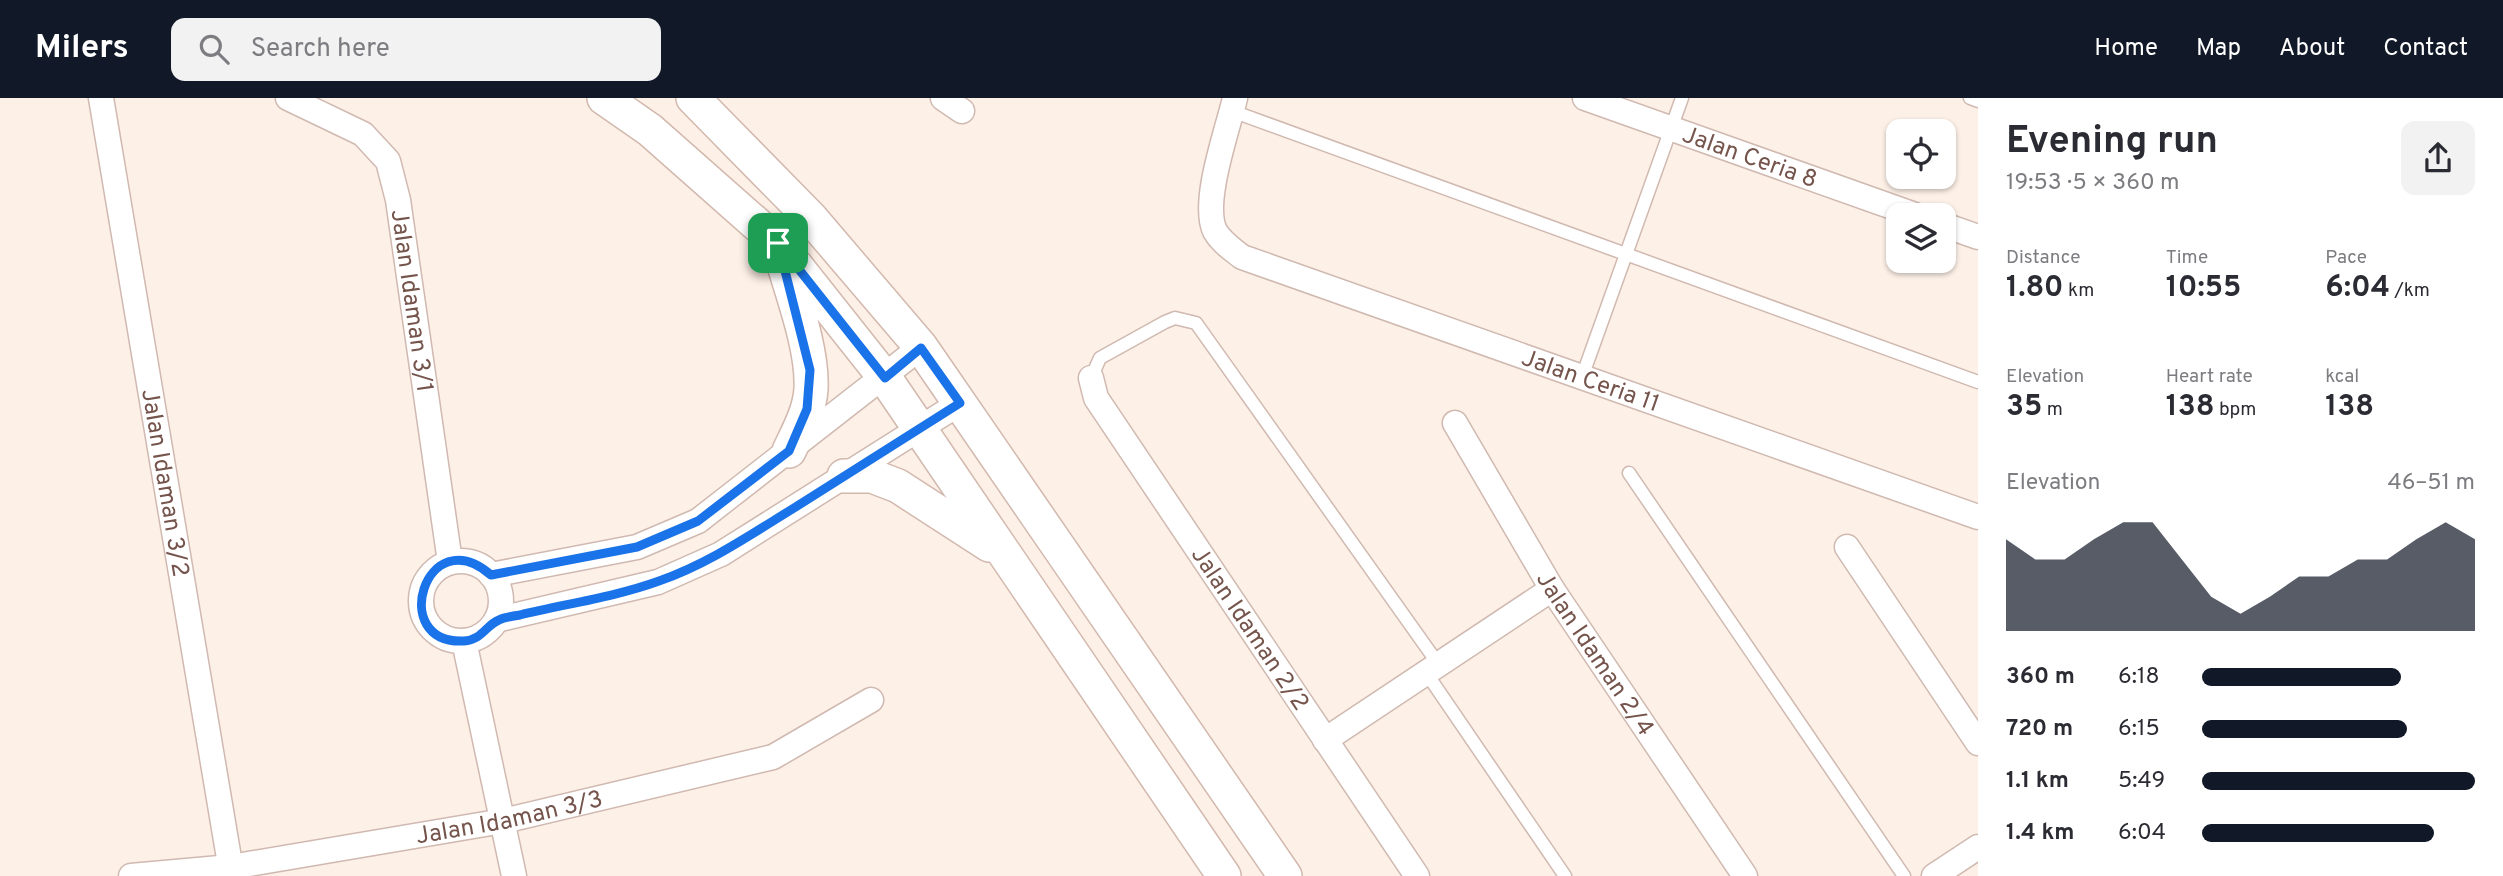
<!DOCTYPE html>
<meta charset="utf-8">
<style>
:root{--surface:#fff;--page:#f2f2f3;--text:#2b2b33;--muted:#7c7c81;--accent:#111827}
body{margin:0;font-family:Overpass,sans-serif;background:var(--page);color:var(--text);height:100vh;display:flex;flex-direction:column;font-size:26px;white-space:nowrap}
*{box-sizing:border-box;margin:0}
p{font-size:23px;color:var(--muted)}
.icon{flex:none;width:38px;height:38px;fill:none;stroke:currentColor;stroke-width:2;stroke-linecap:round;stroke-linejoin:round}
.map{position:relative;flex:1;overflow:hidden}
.sheet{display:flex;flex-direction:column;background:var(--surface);width:525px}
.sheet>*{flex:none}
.tools{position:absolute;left:1886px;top:21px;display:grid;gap:14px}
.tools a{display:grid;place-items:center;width:70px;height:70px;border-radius:14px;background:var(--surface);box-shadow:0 2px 5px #0004;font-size:35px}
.pin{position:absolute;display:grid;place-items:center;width:60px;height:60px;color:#fff;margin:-30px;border-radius:14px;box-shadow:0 4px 10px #0006}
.round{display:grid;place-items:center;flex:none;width:74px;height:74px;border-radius:14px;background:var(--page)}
.headline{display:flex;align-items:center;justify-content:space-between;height:119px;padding:0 28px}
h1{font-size:38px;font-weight:700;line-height:52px}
.stats{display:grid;grid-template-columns:repeat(3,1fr);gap:10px;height:119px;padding:7px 28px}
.stats div{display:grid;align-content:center}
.stats b{font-size:30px;font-weight:700}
.stats small{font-size:19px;font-weight:400}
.stats p{font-size:19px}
.chart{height:196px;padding:14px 28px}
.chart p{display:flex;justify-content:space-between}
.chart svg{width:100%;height:126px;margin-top:7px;fill:var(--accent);opacity:.7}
ul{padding:0 28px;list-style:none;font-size:23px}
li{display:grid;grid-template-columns:112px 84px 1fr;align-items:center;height:52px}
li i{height:18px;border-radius:9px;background:var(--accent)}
header{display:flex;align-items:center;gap:42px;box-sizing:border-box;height:98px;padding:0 35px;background:var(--accent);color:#fff}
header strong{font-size:33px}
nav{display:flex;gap:38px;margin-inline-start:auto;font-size:24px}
.search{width:490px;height:63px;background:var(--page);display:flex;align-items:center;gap:18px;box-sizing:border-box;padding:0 24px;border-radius:14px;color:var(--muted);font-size:26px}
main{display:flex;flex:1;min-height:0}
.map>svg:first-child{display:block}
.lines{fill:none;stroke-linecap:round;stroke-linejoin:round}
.lane-casing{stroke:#d0b9b0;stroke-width:15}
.street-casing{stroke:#d0b9b0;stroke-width:27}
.secondary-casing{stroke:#d2b8ad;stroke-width:36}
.lane{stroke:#fff;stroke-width:12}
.street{stroke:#fff;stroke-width:24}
.secondary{stroke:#fff;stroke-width:33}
.route-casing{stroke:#fff;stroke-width:14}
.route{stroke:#1a73e8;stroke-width:9}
.labels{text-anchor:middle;stroke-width:5;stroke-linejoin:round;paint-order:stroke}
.street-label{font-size:24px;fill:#75544c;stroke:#fff5ed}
</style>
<header>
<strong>Milers</strong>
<div class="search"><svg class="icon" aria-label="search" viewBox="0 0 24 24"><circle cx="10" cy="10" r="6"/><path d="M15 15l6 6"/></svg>Search here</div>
<nav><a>Home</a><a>Map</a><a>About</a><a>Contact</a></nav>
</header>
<main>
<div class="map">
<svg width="1978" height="778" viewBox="0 0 1978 778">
<rect width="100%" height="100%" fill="#fcf0e7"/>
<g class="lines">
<defs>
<path id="lane" d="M1970,0L1978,3
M1232,13L1978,284
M1582,279L1682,0
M1091,280L1100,260L1165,224L1175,220L1196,225L1439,567
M1629,375L1904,778
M1427,576L1565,778"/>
<g id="street">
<path id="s1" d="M101,0L232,778"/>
<path id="s2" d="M288,0L363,36L388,63L398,102L450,464"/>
<path d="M943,0L962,13"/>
<path id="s3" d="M1235,0C1228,31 1201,104 1215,133C1221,144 1232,151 1242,159L1978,419"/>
<path id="s4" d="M1585,0L1915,117"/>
<path d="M1944,127L1978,139"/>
<path id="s5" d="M1091,280L1096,300L1417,778"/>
<path id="s6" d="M1455,325L1552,491L1745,778"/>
<path d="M1847,449L1978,645"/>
<circle cx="461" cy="503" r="40"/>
<path d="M491,477L637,449L698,423L921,249"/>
<path d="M496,522L658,484L721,456L960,305"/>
<path d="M464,543L514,778"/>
<path d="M1325,642L1552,491"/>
<path id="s7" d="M131,778L231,769L503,723L773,659L871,602"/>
<path d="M1934,778L1978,749"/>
</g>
<path id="secondary" d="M604,0L650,32L778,145L885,280L1224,778
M693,0L810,119L921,249L1285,778
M781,157C792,196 813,250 811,291C810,312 798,334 789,353
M844,378H872L898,388L989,447"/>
</defs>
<use href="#lane" class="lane-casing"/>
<use href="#street" class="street-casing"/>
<use href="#secondary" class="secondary-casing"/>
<use href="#lane" class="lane"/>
<use href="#street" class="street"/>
<use href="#secondary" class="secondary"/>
</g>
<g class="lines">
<defs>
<path id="route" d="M778,145L885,280L921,250L960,305C904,340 849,375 794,410C750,437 708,466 659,483C615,499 565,506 520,517C513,518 505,519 499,522C486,527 482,542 464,543C387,547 426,420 491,477L637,449L698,423L789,353L807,311L810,272Z"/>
</defs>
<use href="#route" class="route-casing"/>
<use href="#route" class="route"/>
</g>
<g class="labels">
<g class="street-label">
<text dy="8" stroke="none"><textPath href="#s4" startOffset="175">Jalan Ceria 8</textPath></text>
<text dy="8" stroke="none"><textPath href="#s2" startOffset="262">Jalan Idaman 3/1</textPath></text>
<text dy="8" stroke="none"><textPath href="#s3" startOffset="544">Jalan Ceria 11</textPath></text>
<text dy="8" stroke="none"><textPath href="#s1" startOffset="390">Jalan Idaman 3/2</textPath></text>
<text dy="8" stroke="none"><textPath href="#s5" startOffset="298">Jalan Idaman 2/2</textPath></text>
<text dy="8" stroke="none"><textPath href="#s6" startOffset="270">Jalan Idaman 2/4</textPath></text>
<text dy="8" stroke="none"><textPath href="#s7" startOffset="383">Jalan Idaman 3/3</textPath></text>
</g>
</g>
</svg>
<div class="tools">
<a><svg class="icon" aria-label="locate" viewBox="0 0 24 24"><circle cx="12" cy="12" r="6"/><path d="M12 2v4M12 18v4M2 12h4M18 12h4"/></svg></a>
<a><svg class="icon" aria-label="layers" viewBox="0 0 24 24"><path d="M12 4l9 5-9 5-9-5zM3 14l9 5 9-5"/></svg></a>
</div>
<div class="pin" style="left:778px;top:145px;background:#1e9e55"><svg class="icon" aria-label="arrive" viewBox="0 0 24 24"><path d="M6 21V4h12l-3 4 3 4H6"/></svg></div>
</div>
<section class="sheet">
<div class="headline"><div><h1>Evening run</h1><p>19:53 · 5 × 360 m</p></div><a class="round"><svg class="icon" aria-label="share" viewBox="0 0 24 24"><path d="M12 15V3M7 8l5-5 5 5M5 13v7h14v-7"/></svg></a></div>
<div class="stats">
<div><p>Distance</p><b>1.80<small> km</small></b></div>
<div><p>Time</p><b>10:55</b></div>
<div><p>Pace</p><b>6:04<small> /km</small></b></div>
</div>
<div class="stats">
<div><p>Elevation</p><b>35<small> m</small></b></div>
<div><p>Heart rate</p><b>138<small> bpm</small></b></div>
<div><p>kcal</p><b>138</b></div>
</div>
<div class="chart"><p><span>Elevation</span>46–51 m</p>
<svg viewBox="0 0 160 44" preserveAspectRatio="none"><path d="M0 44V12L10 19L20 19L30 12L40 6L50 6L60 19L70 32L80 38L90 32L100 25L110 25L120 19L130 19L140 12L150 6L160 12V44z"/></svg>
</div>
<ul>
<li><b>360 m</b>6:18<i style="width:73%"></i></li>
<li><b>720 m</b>6:15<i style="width:75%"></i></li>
<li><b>1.1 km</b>5:49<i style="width:100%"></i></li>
<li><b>1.4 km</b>6:04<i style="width:85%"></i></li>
</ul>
</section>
</main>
